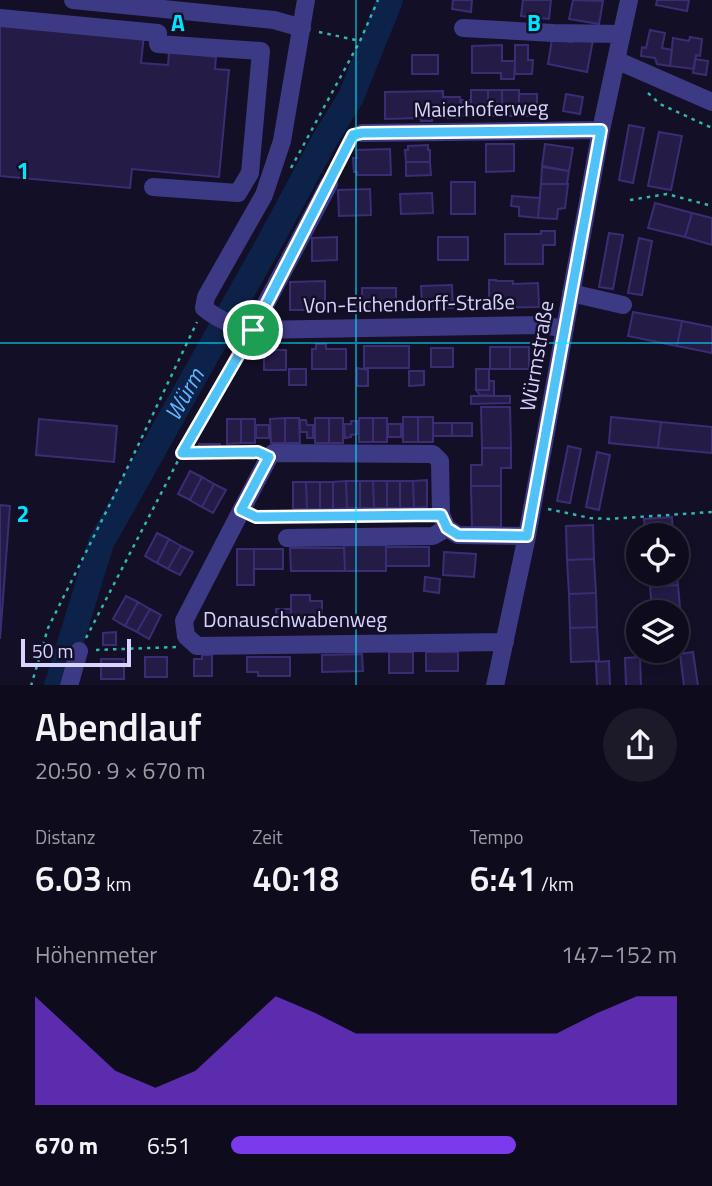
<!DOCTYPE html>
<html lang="de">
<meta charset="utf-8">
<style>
:root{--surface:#0e0b1c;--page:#1c1929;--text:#f1f3f6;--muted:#9b9ba3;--line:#2e2b3b;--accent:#7c3aed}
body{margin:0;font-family:"Titillium Web",sans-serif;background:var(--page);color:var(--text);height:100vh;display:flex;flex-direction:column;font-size:26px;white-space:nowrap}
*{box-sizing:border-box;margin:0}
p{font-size:23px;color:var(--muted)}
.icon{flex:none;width:38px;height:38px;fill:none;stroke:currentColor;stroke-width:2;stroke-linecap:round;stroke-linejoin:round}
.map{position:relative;height:685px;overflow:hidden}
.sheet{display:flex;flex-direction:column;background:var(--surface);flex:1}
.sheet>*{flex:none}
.fabs{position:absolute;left:626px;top:523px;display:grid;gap:14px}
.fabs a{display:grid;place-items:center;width:63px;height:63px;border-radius:50%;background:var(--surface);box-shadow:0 4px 10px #0003,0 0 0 2px var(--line);font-size:35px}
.scale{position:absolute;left:21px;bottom:18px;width:110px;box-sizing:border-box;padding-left:7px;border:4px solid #d9d4ff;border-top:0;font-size:19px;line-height:24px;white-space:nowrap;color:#d9d4ff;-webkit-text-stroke:5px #130f26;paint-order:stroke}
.pin{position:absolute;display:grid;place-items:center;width:60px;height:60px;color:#fff;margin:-30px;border:4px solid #fff;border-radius:50%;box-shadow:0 2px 7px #0007}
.round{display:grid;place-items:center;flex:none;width:74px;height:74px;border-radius:37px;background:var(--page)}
.headline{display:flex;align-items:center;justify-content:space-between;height:119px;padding:0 35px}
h1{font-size:38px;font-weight:600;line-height:52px}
.figures{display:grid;grid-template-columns:repeat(3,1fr);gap:10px;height:119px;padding:7px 35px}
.figures div{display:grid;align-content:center}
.figures b{font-size:35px;font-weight:600}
.figures small{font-size:19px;font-weight:400}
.figures p{font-size:19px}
.chart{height:196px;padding:14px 35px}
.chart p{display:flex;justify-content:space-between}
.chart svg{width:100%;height:126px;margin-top:7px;fill:var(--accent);opacity:.7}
ul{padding:0 35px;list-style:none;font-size:23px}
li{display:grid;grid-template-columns:112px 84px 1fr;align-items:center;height:52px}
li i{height:18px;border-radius:9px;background:var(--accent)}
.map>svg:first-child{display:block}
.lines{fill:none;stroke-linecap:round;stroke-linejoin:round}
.river{stroke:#0c2248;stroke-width:26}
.building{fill:#241b47;stroke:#3b2d73;stroke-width:2}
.path{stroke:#2fb8b0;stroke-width:2.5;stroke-dasharray:3.5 5;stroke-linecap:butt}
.minor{stroke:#3d3a85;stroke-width:18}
.route-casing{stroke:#fff;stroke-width:14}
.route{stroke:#4fc3f7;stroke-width:9}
.grid{fill:none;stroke:#00e5ff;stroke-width:2;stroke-opacity:0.55}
.labels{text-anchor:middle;stroke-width:5;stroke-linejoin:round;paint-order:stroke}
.street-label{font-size:21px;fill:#d9d4ff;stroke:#130f26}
.water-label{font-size:23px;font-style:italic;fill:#62b6ff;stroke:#130f26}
.grid-label{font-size:23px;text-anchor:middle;font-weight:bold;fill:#00e5ff;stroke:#130f26;stroke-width:5;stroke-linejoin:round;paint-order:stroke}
</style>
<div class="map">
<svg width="712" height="686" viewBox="0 0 712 686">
<rect width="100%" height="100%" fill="#130f26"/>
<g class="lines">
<path class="river" id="s1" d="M57,686L101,543L268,245L324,141L351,97L390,0"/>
</g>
<path class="building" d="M453,0H472L471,12L452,9Z
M523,0H551L549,19L521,16Z
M573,0L603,1L599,24L569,19Z
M657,0H689L687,11L656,5Z
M0,22L144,35L141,63L168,65L169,52L216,57L215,69L229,70L219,177L132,169L130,188L0,176Z
M650,30L665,33L662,48L672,50L670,66L657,64L655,58L641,56L642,47L646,48Z
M573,37L593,40L587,72L548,64L552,39L572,42Z
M690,37L702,39L700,56L696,55L694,69L670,66L673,38L689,41Z
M502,45V61H515L514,79H501V73H472V46Z
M515,45H528V60H533L532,74H515Z
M412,55H438V74H412Z
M695,59L708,61L706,75L693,73Z
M471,90H488V116H471Z
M488,90H502V116H488Z
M502,90H519V116H502Z
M443,91V97H460L461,118H432V121H421V118L385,119V92Z
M519,94H537V116H519Z
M566,94L583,97L580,114L563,111Z
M461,100H471V116H461Z
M629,125L644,128L633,183L619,180Z
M659,132L682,136L671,190L648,186Z
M486,144H514V171L486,172Z
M545,144L573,148L569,171L542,166Z
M428,145V150H430V162H406L405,150H408V146Z
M390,149L391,175H357V172H354L353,158H357L356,150Z
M406,162H430L431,175L406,176Z
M542,167L569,171L567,184H541Z
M451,182H475V214H451Z
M541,184H568L565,208L558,209L557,219L538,218Z
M370,189L371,215L339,216L338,190Z
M432,193L433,213L401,214L400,194Z
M512,196L540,198L538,218L519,216V207L511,206Z
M655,203L692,213L685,237L648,228Z
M692,213L712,218V245L685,237Z
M541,231H555V245H543V264H505V234H541Z
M609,233L623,235L613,289L599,287Z
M337,237V260L312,261V238Z
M438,237H468V260H438Z
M639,238L652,241L642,295L628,293Z
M489,280H496V281H513V284L538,283L539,307L489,308Z
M325,281V310H290V282Z
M452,285L453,308H429V303H422L421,286Z
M362,288H396V308L362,309Z
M633,312L682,321L677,346L628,336Z
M682,321L712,327V353L677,346Z
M316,344H326V349H346V369H312V349H316Z
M364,346H409V368H364Z
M490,347H510V369H490Z
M510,347H529V369H510Z
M431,348H453V367H431Z
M264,350H286V370H264Z
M357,368L368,370V386H357Z
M289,369H306V385H289Z
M476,369H489V390H476Z
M409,371H424V385L409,386Z
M489,381H494V396L480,395L476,390H489Z
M471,396H510V403L471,404Z
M481,407H510L511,448H482Z
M403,417H418V442H403Z
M418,417H433V442H418Z
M611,417L661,422L658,448L609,443Z
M285,418H299L300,443H285Z
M285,418V443H271L270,419Z
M315,418H329V443H315Z
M329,418H343V443H329Z
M359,418H373V442H359Z
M373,418H387V442H373Z
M39,419L117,426L114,462L36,455Z
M227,419H241V443L227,444Z
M241,419H255V443H241Z
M300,420H306L307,425H313V438H307V432H300Z
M351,421H357L358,434L351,435V437L345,438L344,424H351Z
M661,422L712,427V453L658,448Z
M433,423H452V436H433Z
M452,423H472V436H452Z
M388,424H401V437H388Z
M256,425H269V438H256Z
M199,444H220V450H199Z
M568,446L581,449L570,503L557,501Z
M482,448H511V468H501V486H471V465H482Z
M597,452L610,455L599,510L586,507Z
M190,471L202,477L190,500L178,494Z
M202,477L214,484L202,507L190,500Z
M427,480V507L414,508L413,481Z
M346,481H360V508H347Z
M346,481L347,508L333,509V482Z
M360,481H373L374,508H360Z
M373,481H387V508H374Z
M387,481H400V508H387Z
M400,481H413L414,508H400Z
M293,482H306L307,509H293Z
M306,482H320V509H307Z
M320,482H333V509H320Z
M214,484L226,490L213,513L202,507Z
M471,486H501V527L472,528Z
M0,505L10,506L0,639Z
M672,517L673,536H646L644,519Z
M593,525L594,559L567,560L566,526Z
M157,533L169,539L157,563L145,556Z
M169,539L181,546L168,569L157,563Z
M344,545H386V571H345Z
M181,546L193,552L180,575L168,569Z
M386,547H429V566H386Z
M290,548H344L345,571H291Z
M237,549H254V585H237Z
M254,549H283V569H254Z
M444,552L476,554L474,577L443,575Z
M594,559L596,593L569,594L567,560Z
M649,574H677L678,585L650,587Z
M425,577L440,579L439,593L424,591Z
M678,585L681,619H677V612H652L650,587Z
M596,593L597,627L570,628L569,594Z
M291,595H310V601H322V624H291Z
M126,596L138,602L125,626L113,619Z
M138,602L150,609L137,632L125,626Z
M150,609L161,615L149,639L137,632Z
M276,609H291V624H276Z
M677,619H681L683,653L656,655L655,651H677Z
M597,627L599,661L571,662L570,628Z
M116,632V645H103V633Z
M389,652H413V673H389Z
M426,652H458V671H426Z
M693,652L698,686H684L680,654Z
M362,654L363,671L322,672V655Z
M202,655H212V676H194V659H202Z
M145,657H167V677H145Z
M247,657H290V676H258V672H247Z
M640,657L641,686H626L625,658Z
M101,659H124V679H101Z
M609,661L610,686H597L596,662Z"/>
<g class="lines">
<path class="path" d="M319,32L360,41
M648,93L660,104L712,128
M291,168L360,41L378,0
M335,171L349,142
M630,200L667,194L712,206
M182,453L252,452
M548,509L590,518L609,519L712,512
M256,517L424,516
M86,638L182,453L243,345
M96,650L176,647
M31,686L48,628L111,502L197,322"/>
<path class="minor" d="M73,0L274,20L302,28
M306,0L282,141L264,195L206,297L204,308C218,320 234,326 252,330L543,325L565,329
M0,18L158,33V44L261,51L250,173L238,193L153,187
M463,28L553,33L621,34
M616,60L712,102
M362,133L601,130
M571,293L623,305
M252,330L329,184
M287,538L433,536L447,528
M505,642L197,646L186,636L184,621L269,457L273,453L433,454L440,461L441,515L447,528L458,535L527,536
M69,686L79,651
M495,686L527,536L601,130L629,0"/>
</g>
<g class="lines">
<defs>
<path id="route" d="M601,130L527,536L458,535L447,528L441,515L256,517L241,510L269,457L258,452L182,453L253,330L353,135L362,133Z"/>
</defs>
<use href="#route" class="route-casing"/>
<use href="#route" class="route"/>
</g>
<path class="grid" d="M356,0V686M0,343H712"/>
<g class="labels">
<g class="street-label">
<text transform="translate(481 109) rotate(-1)" y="7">Maierhoferweg</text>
<text transform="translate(409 304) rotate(-1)" y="7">Von-Eichendorff-Straße</text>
<text transform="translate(537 356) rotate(-80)" y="7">Würmstraße</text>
<text x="295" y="627">Donauschwabenweg</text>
</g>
<g class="water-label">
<text dy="8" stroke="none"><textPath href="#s1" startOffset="320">Würm</textPath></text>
</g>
</g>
<g class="grid-label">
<text x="178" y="31">A</text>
<text x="534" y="31">B</text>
<text x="23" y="179">1</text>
<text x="23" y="522">2</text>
</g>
</svg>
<div class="fabs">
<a><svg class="icon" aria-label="locate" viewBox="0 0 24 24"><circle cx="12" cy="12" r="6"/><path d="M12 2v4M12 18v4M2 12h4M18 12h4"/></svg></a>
<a><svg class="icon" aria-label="layers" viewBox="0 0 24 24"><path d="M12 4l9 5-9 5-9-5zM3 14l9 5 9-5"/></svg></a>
</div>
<div class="scale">50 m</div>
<div class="pin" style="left:253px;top:330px;background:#1e9e55"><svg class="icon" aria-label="arrive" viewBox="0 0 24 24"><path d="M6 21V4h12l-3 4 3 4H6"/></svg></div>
</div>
<section class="sheet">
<div class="headline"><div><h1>Abendlauf</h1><p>20:50 · 9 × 670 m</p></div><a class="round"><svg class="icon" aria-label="share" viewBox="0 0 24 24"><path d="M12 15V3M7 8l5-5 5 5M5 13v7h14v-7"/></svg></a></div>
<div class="figures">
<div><p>Distanz</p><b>6.03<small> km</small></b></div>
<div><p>Zeit</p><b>40:18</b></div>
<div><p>Tempo</p><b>6:41<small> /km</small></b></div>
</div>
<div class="chart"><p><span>Höhenmeter</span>147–152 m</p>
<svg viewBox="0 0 160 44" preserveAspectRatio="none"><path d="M0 44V6L10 19L20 32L30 38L40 32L50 19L60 6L70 12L80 19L90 19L100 19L110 19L120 19L130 19L140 12L150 6L160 6V44z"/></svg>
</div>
<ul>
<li><b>670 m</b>6:51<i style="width:64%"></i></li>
</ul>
</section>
